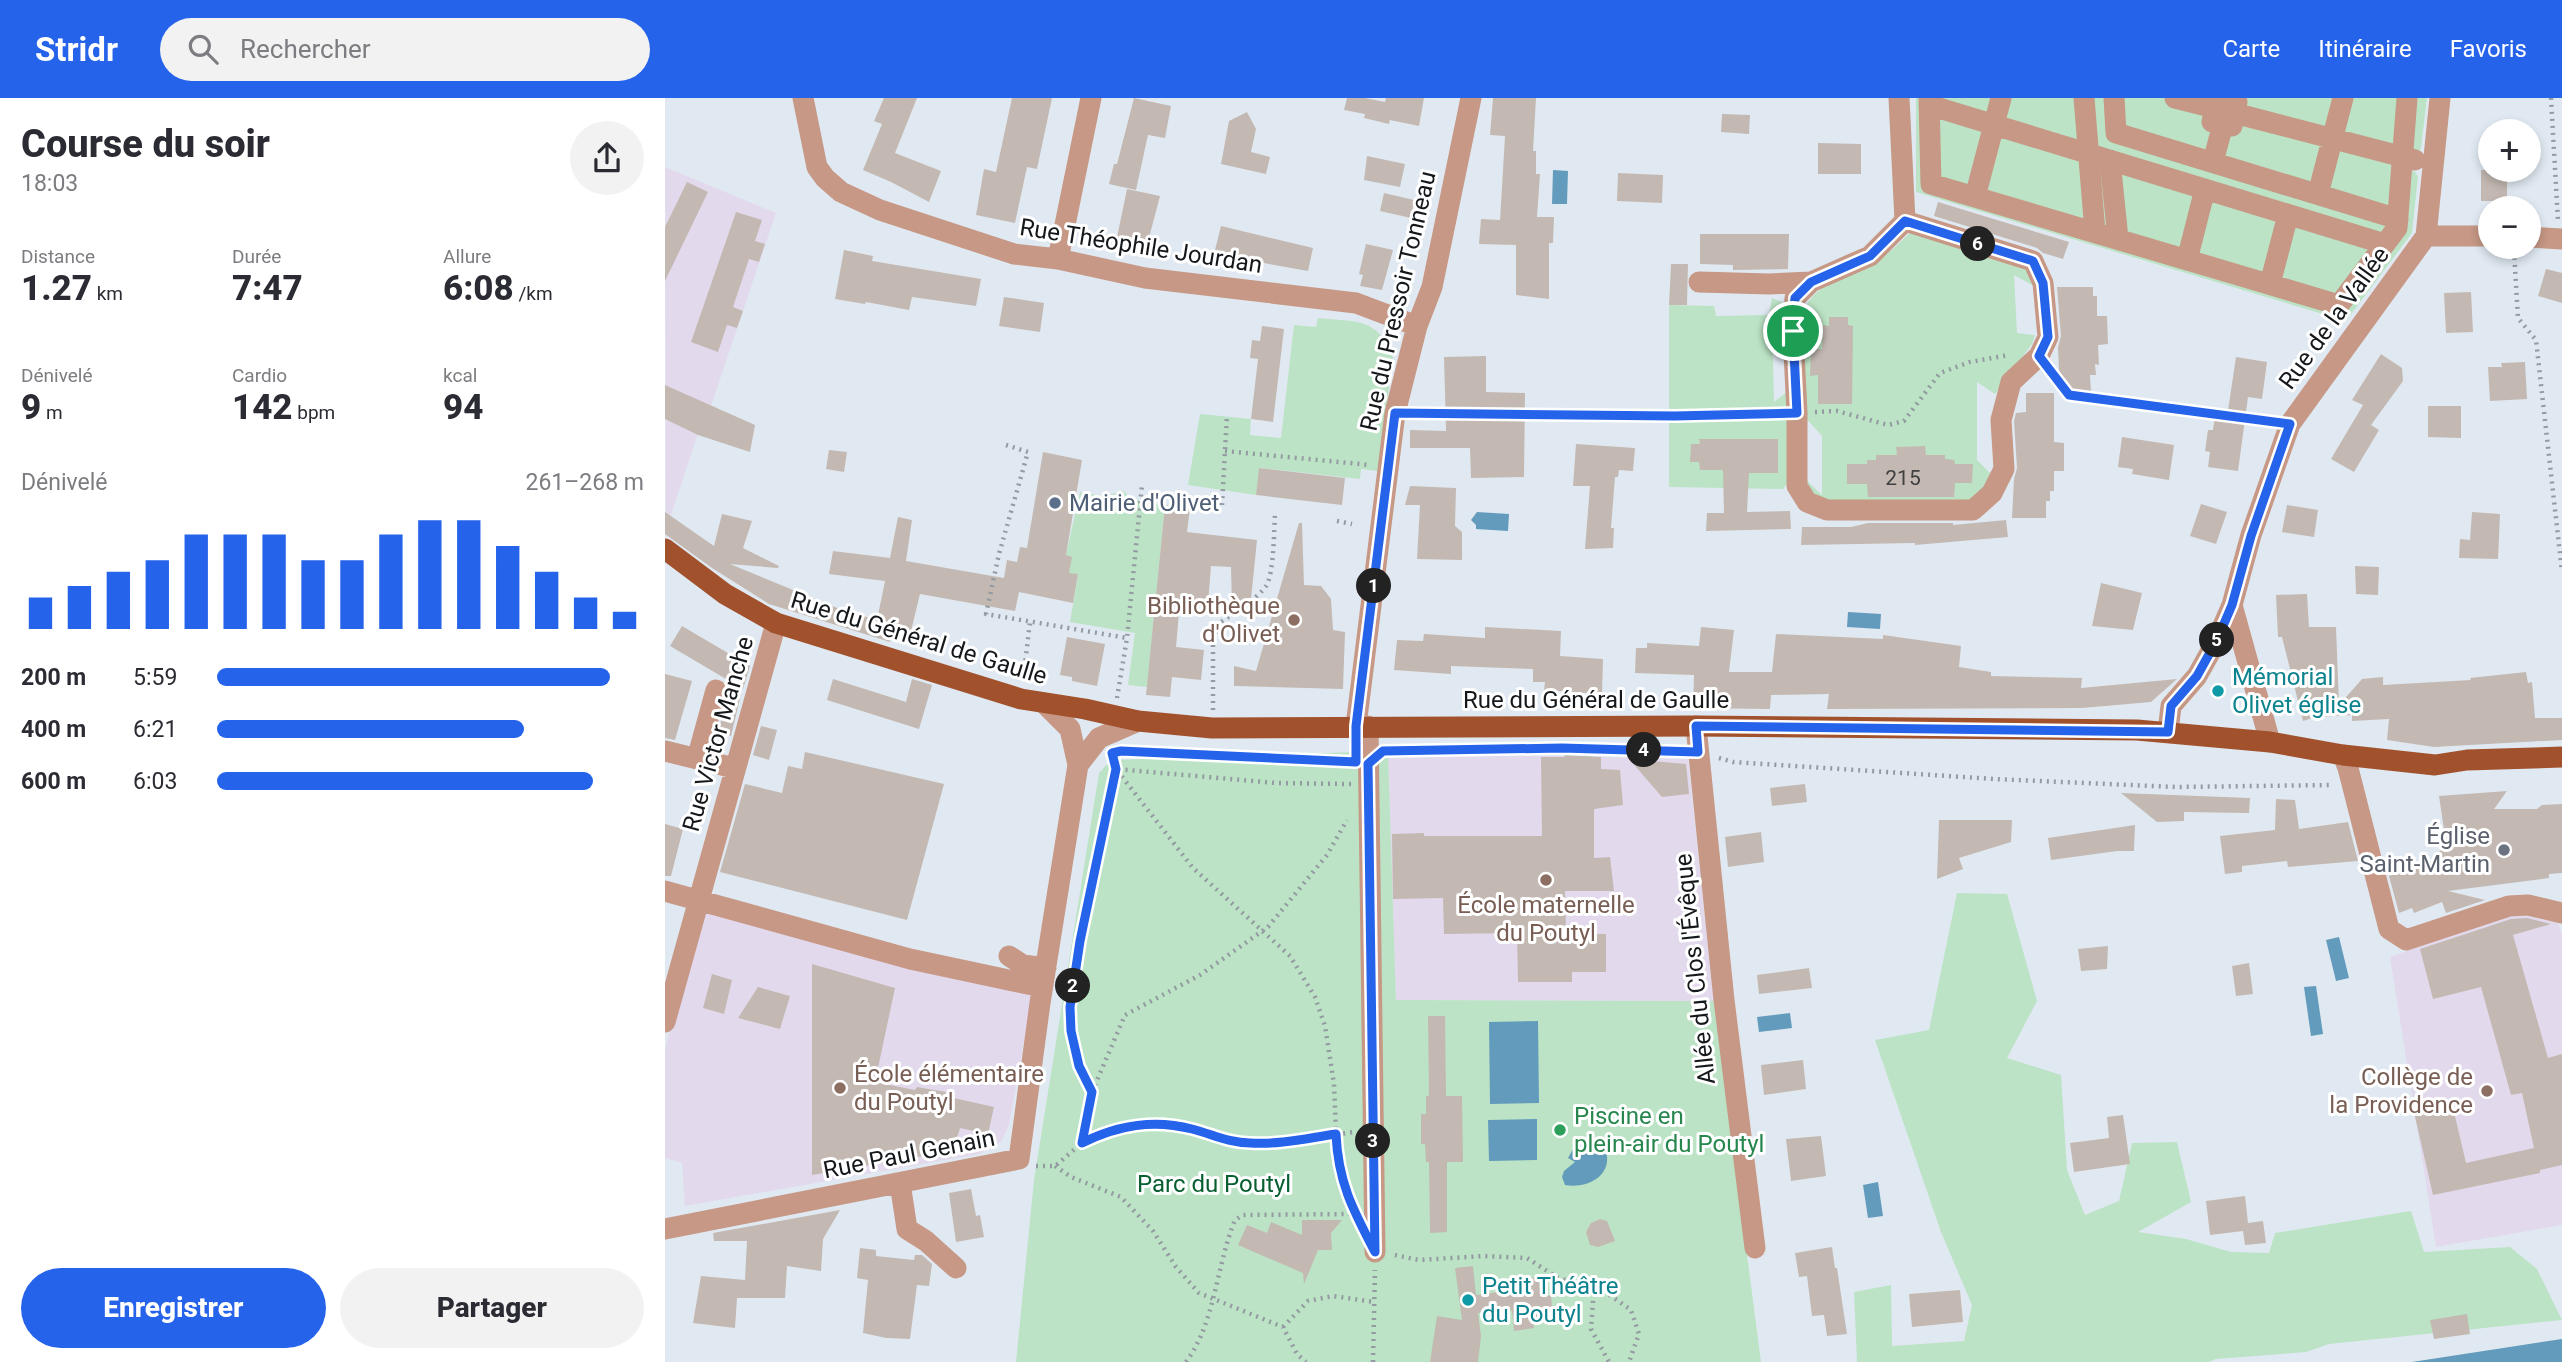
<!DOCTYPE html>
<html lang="fr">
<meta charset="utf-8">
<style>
:root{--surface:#fff;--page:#f2f2f3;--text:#2b2b33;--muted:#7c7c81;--accent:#2563eb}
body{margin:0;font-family:Roboto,sans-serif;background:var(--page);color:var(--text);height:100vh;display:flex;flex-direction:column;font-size:26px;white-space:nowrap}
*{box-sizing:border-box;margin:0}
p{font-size:23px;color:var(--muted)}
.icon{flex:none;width:38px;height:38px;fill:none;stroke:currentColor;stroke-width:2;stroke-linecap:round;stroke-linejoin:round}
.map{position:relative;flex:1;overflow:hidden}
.drawer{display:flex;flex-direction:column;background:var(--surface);width:665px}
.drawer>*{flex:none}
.buttons{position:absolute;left:1813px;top:21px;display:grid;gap:14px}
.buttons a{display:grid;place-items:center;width:63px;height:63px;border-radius:50%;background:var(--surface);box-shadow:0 4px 10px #0003;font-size:35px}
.pin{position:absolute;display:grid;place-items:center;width:60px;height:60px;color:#fff;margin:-30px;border:4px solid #fff;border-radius:50%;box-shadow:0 2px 7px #0007}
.km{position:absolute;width:35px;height:35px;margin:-18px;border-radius:50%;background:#222;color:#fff;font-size:19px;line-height:35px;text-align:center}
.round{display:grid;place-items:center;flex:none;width:74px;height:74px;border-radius:37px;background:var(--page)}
.headline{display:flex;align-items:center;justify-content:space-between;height:119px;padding:0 21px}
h1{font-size:38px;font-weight:800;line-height:52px}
.stats{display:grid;grid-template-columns:repeat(3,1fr);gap:10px;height:119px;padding:7px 21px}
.stats div{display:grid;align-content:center}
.stats b{font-size:35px;font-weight:800}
.stats small{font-size:19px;font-weight:400}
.stats p{font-size:19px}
.chart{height:196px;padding:14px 21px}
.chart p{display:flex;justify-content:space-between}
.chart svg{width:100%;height:126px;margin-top:7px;stroke:var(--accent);stroke-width:6}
.action{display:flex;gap:14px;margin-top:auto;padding:14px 21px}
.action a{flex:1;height:80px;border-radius:42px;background:var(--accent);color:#fff;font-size:28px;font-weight:800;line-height:80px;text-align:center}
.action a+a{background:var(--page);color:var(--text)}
ul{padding:0 21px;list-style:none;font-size:23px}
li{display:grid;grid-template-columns:112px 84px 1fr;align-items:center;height:52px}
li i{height:18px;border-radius:9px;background:var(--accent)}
header{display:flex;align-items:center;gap:42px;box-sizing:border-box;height:98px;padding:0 35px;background:var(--accent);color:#fff}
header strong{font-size:33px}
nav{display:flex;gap:38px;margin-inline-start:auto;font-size:24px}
.search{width:490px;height:63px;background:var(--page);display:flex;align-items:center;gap:18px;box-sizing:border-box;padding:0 24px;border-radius:38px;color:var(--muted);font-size:26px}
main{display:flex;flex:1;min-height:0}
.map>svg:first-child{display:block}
.education{fill:#e3d9ed}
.green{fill:#bce3c5}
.water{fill:#639bbc}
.building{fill:#c3b9b2}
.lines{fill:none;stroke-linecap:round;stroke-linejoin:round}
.path{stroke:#939aa1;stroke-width:4.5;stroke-dasharray:2 5;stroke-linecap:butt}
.minor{stroke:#c69885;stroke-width:21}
.major{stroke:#a1522d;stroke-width:21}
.route-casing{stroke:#fff;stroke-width:14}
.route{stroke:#2563eb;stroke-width:9}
.service-dot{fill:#5c6f8a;stroke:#fff;stroke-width:2.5}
.education-dot{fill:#8d6e63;stroke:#fff;stroke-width:2.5}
.culture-dot{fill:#0f9aa8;stroke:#fff;stroke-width:2.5}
.worship-dot{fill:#6b7280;stroke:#fff;stroke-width:2.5}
.leisure-dot{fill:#2e9e5b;stroke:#fff;stroke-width:2.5}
.labels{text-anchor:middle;stroke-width:6;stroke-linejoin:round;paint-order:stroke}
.number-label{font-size:21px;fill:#404041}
.street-label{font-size:24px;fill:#15181b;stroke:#fff}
.service-label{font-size:24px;fill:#4e5e75;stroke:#fff;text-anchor:start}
.education-label{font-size:24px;fill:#785e54;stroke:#fff;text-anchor:end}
.culture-label{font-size:24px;fill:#0d838f;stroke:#fff;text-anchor:start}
.worship-label{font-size:24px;fill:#5b616d;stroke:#fff;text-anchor:end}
.leisure-label{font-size:24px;fill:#27864d;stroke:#fff;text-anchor:start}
.park-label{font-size:24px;fill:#085f31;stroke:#fff}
</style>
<header>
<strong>Stridr</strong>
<div class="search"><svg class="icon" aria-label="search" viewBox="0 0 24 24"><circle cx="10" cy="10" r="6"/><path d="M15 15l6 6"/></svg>Rechercher</div>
<nav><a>Carte</a><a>Itinéraire</a><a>Favoris</a></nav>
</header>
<main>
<section class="drawer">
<div class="headline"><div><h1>Course du soir</h1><p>18:03</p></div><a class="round"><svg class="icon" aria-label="share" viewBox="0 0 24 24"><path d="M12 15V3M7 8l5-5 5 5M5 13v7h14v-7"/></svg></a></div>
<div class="stats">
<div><p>Distance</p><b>1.27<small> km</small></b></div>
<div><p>Durée</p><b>7:47</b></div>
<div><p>Allure</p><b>6:08<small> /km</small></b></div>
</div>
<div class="stats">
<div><p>Dénivelé</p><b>9<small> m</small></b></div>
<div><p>Cardio</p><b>142<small> bpm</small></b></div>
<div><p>kcal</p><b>94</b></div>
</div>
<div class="chart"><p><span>Dénivelé</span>261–268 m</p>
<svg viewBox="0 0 160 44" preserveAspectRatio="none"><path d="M5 44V33M15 44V29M25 44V24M35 44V20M45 44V11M55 44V11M65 44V11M75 44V20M85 44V20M95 44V11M105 44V6M115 44V6M125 44V15M135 44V24M145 44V33M155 44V38"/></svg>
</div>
<ul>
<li><b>200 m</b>5:59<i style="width:92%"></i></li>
<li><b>400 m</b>6:21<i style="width:72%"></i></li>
<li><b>600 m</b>6:03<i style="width:88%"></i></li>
</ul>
<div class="action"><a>Enregistrer</a><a>Partager</a></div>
</section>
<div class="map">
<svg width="1897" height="1264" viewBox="0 0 1897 1264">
<rect width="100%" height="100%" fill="#e0e9f2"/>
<path class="education" d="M0,69L111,115L46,308L33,336L1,432Z
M723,653L1023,661L1049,903L731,902Z
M37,806L368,894L344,1027L336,1044L314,1056L20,1108L17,1065L0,1060V952Z
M1842,817L1892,819L1897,838V1127L1771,1149L1725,859Z"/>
<path class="green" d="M1251,0H1762L1756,50L1743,71L1750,74L1753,79L1747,135L1681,223L1251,94Z
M1247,133L1365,169L1371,189L1349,177L1352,235L1370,237L1367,246L1330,296L1312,284V362L1328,378L1317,396L1303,403H1155L1142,393L1139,380L1157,397V338L1138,317L1141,208C1154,183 1186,179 1209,165C1223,157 1235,144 1247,133Z
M1107,200L1121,206L1124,211L1107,227L1109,304L1127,290L1123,384L1118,391L1004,389V207L1049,208L1051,218L1104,217Z
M653,220C691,224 713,219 728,259L713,373L696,371L695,381L595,370L591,397L523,387L535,316L586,321L585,337L616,340L629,227L651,229Z
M459,393L465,401L500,407L482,589L463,587L470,535L405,524L413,477L404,475L401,457L415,394L438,398Z
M723,653L731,902L1049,903L1096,1264H351L369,1082L434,675L446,662Z
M1292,795L1342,796L1372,903L1342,960L1396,977L1402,1072L1420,1117L1454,1103L1467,1045L1512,1044L1526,1104L1473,1134L1521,1141L1566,1154L1604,1155L1610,1135L1746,1113L1759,1154L1845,1149L1872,1171L1897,1222L1664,1246L1641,1254L1551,1261L1543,1264H1192L1189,1194L1226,1187L1227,1248L1299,1243L1307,1207L1276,1134L1210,942L1264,932Z"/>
<path class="water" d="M888,72L903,73L902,106H887Z
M812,414L844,416L843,433L811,431V427L806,422Z
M1183,514L1216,516L1215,531L1182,529Z
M1674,839L1684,880L1671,883L1661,842Z
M1651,888L1658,936L1646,938L1639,889Z
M1125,915L1127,930L1094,934L1092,919Z
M873,923L874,1005L825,1006L824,924Z
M872,1021V1062L824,1063L823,1022Z
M917,1045L934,1046L941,1053C948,1078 922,1091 900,1087L897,1079L899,1073L910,1064L903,1060L908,1051Z
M1213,1084L1218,1118L1203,1120L1198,1087Z
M1897,1241V1264H1747Z"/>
<path class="building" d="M219,0H252L230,55L276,73L264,104L226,84L198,72L217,26L209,23Z
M347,0H387L372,71L362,69L350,125L311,117L319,71L331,74Z
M469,0L506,8L500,40L483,37L471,92L444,86L449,66H452Z
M682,0H700L720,4L721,0H759L754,28L725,22L724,26L699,20L700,16L679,12Z
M828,0H871L868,53H871V76H875L872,119H889L888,145H884V201L851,197V147L814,146L816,121L835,122L840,38L825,37Z
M582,14L591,31L586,54L605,59L601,76L556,66L564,23Z
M1057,16L1085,17L1084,36L1056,34Z
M1153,45L1196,46V76H1153Z
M702,58L740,66L735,89L699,82Z
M1816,72H1842V103H1816Z
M953,75L998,77L997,105L952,103Z
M22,84L43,94L0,183V129Z
M462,91L495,98L480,155L450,149Z
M719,95L749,102L746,120L715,113Z
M1273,104L1404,144L1398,161L1378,155L1372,150L1269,118Z
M71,114L97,122L90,143L100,146L94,164L84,161L68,209L78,213L72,230L62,227L53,254L26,244Z
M556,128L648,150L643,173L549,156Z
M1035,136H1124L1123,171L1068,172V167L1035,166Z
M701,146L728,152L717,192L695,188L698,177L694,176Z
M179,152L208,158L207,163L316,181L311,208L247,199L244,212L201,204L200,206L170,201Z
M1006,166H1023L1022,207H1004Z
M1881,171L1897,175V205L1873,198Z
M1392,189H1428V198H1432V218H1442L1443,246L1433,247L1434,267L1430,266L1431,277H1425L1426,294L1395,295L1393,249L1396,238Z
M1806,194L1808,234L1781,235L1779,195Z
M339,199L379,205L375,234L334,228Z
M1164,219H1183V227L1188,228L1187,306H1153V277L1145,278L1146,251H1157L1158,227L1164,228Z
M597,228L619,231L608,324L586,321L593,261L585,260L587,242L595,243Z
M1716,256L1737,270L1738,283L1706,327L1714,332L1689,374L1666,361L1698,307L1687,302Z
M821,258V294L860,295L859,379L806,380L805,350H745V332L781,333L779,259Z
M1571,259L1602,264L1597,301L1583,299L1573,373L1543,369L1545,354L1540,353L1543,332H1548L1550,317L1562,319Z
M1860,264L1862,301L1825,303L1823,269H1837L1836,265Z
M0,287L90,327L85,354L33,337L0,321Z
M1361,295H1389V344L1399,345V373H1389V393H1385V403H1381V420H1347L1349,381L1352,370L1349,323L1351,315L1361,314Z
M1763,308H1796V340L1763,339Z
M1457,339L1509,347L1504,382L1467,376L1468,371L1453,369Z
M1034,341H1113V375H1084L1082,414L1125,413L1126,431L1041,433L1042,415H1059L1058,372H1035L1034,364H1025L1026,346H1035Z
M911,346L970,350L968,373L954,372L953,379H950L946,430H949L948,450L920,451L925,388H908Z
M1260,348L1261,357H1280V361L1289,362L1290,366H1308L1307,385H1290L1289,399H1203L1202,386H1182V366H1202V362H1211V357H1232L1231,349Z
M164,352L182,354L179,374L161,371Z
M378,354L417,362L401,457L407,459L404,475L413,476L408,505L354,494L350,513L255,496L245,537L227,532L225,544L104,506L47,470L0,436V414L49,448L57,416L87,423L78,450L114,468L113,470L65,466L177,512L212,522L220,483L164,476L168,453L225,460L233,419L247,422L241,463L339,480L342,462L352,464L355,449L362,450Z
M594,370L680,380L677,407L591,397Z
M745,388L791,390L790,428L797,434V462L752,461L755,407H740Z
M1536,406L1562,414L1551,446L1525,438Z
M500,407L525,410L522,434L592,442L585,511L567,509L566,469L546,468L543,506L515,503L511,549L539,552L536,582L507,579L505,599L481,597Z
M1622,407L1653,412L1649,439L1617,434Z
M1807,414L1835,416L1833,461L1794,460L1795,441L1805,442Z
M1341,422L1343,439L1250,447V445L1136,447L1137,429H1186L1203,425H1288V427Z
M634,425H637L639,487L656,488L666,501L668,532L680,534L678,591L569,588V568L591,573Z
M1690,468L1714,469L1713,497L1691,496Z
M1436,485L1477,495L1468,532L1427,528Z
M1642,496L1644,529H1671L1674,607L1697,581L1718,579V587L1806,582L1805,580L1861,574L1863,585L1867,584L1870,620H1897V642L1769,649L1722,642L1724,621L1687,623V617L1651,619L1638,623L1617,539H1613L1611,497Z
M17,528L85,568L78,591L5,548Z
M820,529L896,533L895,558L938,561L937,596L879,592L880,584H868V571L786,568V576L729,572L732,542L758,543L759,536L820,540Z
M1036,529L1069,532L1064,574H1107L1111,536L1218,541V537L1296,548L1294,569L1326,574V578L1417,580L1416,590L1512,581L1486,604L1417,610L1162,611L1164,596L1106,597L1105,611L1028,610L1029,577L970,575L971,550H982V545L1034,548Z
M402,539L440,546L432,588L407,583V579L395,577Z
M0,576L27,583L10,642L0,640Z
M168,581L241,604L247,581L267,587L254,631L162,602Z
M64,593L76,596L66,638L53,634Z
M96,628L112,632L104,662L88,657Z
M140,654L279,686L242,822L55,774L80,686L117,695L123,668L137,671Z
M900,657L936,659V671L955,672L958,707L929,711V760L945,759L949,793H900L901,836H941V874H907V884H853L852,835L779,836L778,800L728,801L727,736L759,735V738H877L876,659H899Z
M964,661L1021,666L1024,696L997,699Z
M1140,686L1142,704L1107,708L1105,690Z
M1842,693L1829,711H1872L1877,707L1897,706V775L1884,776V780L1783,793L1820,802L1781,815L1777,804L1749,815L1747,810L1734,815L1724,778L1772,761L1780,738L1774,698Z
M1456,695L1585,700L1584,715L1519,714V723L1492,724Z
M1611,701L1630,702L1634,731L1683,724L1693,763L1623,769L1622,763L1577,768V774L1560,776L1555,738L1610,732Z
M1274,722H1347L1346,744L1294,760L1298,771L1272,781Z
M0,726L18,731L6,778H0Z
M1470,727L1469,753H1452L1386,762L1383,740Z
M1096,734L1099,764L1063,769L1060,739Z
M1862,820L1886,826L1848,837L1883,960L1897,956V1067L1875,1072V1075L1768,1097L1748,1010L1786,1001L1801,1065L1869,1050L1857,995L1846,997L1816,889L1768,901L1755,851L1846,821Z
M1443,848L1442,871L1416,873L1413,851Z
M1584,865L1588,896L1571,898L1567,868Z
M147,866L230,890L210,984L250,992L252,989L281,994L280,998L329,1009L323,1036L295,1030L288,1053L147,1077Z
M1144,870L1147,890L1094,896L1092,877Z
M47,876L67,882L59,916L38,910Z
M93,889L125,898L115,931L73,920Z
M763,918H780L781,998H797L798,1064H782V1134L765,1135L764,1064H761L760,1046H756V1016H761V998H764Z
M1138,962L1141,991L1099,997L1096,967Z
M1458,1017L1465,1066L1409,1074L1405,1045L1444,1040L1442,1019Z
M1156,1038L1161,1078L1126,1083L1121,1041Z
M306,1091L311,1118L315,1117L319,1139L291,1144L284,1095Z
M1580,1098L1583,1125L1598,1123L1601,1145L1580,1147L1578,1133L1545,1137L1541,1103Z
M175,1112L158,1141L156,1173L122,1168L120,1200H72L70,1230L28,1225L36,1178L80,1182L82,1143H49L48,1135Z
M935,1121L942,1123L950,1143L933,1149L925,1147L921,1134L926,1125Z
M637,1122H677L666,1135L667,1152H653L639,1186L638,1175L573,1147L582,1127L602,1135L606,1124L637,1137Z
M1167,1149L1170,1170H1172L1182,1236L1162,1238L1159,1217L1147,1218L1142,1178L1134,1179L1130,1155Z
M195,1150L211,1152V1158L249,1162L250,1157H257L267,1166L264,1188L252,1187L245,1241L221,1240L198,1235L203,1182L192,1180Z
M808,1168L811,1197L854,1191L853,1182L873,1179L876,1198L886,1197L888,1218L868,1221L869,1230L849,1233L847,1213L813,1215L816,1238L813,1264H765L772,1218L797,1222L790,1170Z
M1295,1192L1298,1224L1247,1229L1244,1196Z
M1802,1216L1805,1236L1769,1241L1765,1222Z"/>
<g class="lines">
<path class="path" d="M1886,0L1893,123
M1849,153L1853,220L1871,242L1897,474
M1386,275L1404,297L1607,324
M1150,314L1172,313L1223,327L1239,323L1275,275L1305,264L1344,257
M752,315L1010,318L1114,315
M341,347L363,354L334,456L321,516L462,540
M560,353L705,367
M557,407L562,317
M672,423L687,426
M358,583L365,524
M452,600L462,540L477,387
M548,612V546L553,526C569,515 589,504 601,488C609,476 609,431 610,416
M961,652L1015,653
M458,653L684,663
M1054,660L1068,664L1329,681L1511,689L1667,687
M686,686L611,685L451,671L528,770L625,858L650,899L660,928L669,986L672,1057L676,1082L688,1111
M427,994L460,917L535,877L603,829L662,757L682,722
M417,1045L427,994L414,968L406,933L405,909L414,843L451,671L447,657
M371,1068H390L417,1045L460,1028L512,1027L555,1041L585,1045H609L689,1034
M390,1068L406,1079L456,1099L488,1133L511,1169L534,1195L618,1229L632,1256L641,1264
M730,1157L754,1162L819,1158L862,1160L893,1180L936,1191L966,1212L974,1236L964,1264
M929,1189L926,1231L944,1264
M618,1229L643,1203L668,1198L709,1204
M521,1264C551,1223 551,1168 570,1122L578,1117L689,1116
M708,1264L710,1172"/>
<path class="minor" d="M138,0L152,69L160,80L176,94L215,112L349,156L393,161L480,180L691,205L752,228
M1234,0L1240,123L1205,158L1146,184L1130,200L1128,234L1132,315V388L1142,404L1162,412H1308L1327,395L1339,371L1336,322L1346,284L1374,258L1383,239L1378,185L1368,163L1240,123
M1264,0L1266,86L1674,207L1732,130L1742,0
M1419,0L1430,134
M1449,0L1451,35L1733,121
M1510,0L1550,10
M1552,0L1572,4L1567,28L1547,24Z
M1264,7L1720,146
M1569,15L1750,62
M1445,62L1453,141
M1548,64L1558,26
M1653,96L1678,0
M1310,99L1336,0
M1761,138H1825
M1864,139L1897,141
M393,161L426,0
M1522,162L1540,91
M1034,184L1104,186L1146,184
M1605,186L1623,117
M1567,507L1605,644
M691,628L730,315L752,228L767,189L806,0
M703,628L710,1154
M1031,628L1059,902L1090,1150
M1503,634L1506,608L1532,578L1552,542L1567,507L1586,437L1625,326L1761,138L1775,0
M0,653L69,670
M1678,657L1683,670L1724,831L1741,842L1844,808L1863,807L1897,815
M32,661L51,592
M413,667L434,640L473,623
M0,793L245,861L377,889
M344,858L358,867L381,870
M0,924L111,525
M235,1085L242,1131L261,1143L291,1170
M0,1131L354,1061L375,905L413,667L405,631L380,606"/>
<path class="major" d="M0,451L60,496L111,525L356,601L420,611L473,623L547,630L1031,628L1472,632L1605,644L1678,657L1770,667L1802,662L1897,659"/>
</g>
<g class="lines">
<defs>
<path id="route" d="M1240,123L1368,163L1378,185L1383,239L1374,258L1404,297L1625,326L1586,438L1567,507L1552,542L1532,578L1506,608L1503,634L1031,628L1033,654L897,650L718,653L703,666L710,1154C688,1112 673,1084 671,1036C643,1040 614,1047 585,1045C564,1045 547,1036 527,1031C488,1021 453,1027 417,1045L427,994L414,968L406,933L405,909L415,843L451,671L447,655L456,653L691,664V628L730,315L1010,318L1132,315L1128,233L1130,200L1146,184L1205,158Z"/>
</defs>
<use href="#route" class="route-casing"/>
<use href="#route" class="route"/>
</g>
<circle class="service-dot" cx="390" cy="405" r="7"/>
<g class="education-dot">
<circle cx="629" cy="522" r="7"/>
<circle cx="881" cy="782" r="7"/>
<circle cx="175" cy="990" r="7"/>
<circle cx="1822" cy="993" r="7"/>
</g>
<g class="culture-dot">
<circle cx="1553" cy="593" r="7"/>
<circle cx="803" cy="1202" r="7"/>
</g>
<circle class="worship-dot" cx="1839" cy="752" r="7"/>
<circle class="leisure-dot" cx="895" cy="1032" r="7"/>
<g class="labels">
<g class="number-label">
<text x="1238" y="387">215</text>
</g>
<g class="street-label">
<text transform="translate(476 148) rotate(9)" y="8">Rue Théophile Jourdan</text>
<text transform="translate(733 203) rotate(-77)" y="8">Rue du Pressoir Tonneau</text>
<text transform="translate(1669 220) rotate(-54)" y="8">Rue de la Vallée</text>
<text transform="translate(254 540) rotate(17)" y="8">Rue du Général de Gaulle</text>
<text x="931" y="610">Rue du Général de Gaulle</text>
<text transform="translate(53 636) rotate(-74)" y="8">Rue Victor Manche</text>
<text transform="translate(1030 871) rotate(-96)" y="8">Allée du Clos l'Évêque</text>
<text transform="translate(244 1056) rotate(-11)" y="8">Rue Paul Genain</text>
</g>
<g class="service-label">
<text x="404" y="413">Mairie d'Olivet</text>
</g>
<g class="education-label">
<text x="615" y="516">Bibliothèque<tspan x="615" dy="28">d'Olivet</tspan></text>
<text x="881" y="815" text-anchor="middle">École maternelle<tspan x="881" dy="28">du Poutyl</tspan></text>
<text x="189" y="984" text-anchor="start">École élémentaire<tspan x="189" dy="28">du Poutyl</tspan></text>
<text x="1808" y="987">Collège de<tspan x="1808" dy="28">la Providence</tspan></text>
</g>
<g class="culture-label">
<text x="1567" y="587">Mémorial<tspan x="1567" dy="28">Olivet église</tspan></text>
<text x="817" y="1196">Petit Théâtre<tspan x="817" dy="28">du Poutyl</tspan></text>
</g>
<g class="worship-label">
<text x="1825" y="746">Église<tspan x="1825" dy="28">Saint-Martin</tspan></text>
</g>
<g class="leisure-label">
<text x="909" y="1026">Piscine en<tspan x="909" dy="28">plein-air du Poutyl</tspan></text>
</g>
<g class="park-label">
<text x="549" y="1094">Parc du Poutyl</text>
</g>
</g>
</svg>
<div class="buttons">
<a>+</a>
<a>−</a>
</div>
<div class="pin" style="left:1128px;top:233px;background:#1e9e55"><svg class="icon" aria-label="arrive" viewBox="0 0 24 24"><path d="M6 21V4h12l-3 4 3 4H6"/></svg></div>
<b class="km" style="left:709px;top:488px">1</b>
<b class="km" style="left:408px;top:888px">2</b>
<b class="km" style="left:708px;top:1043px">3</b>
<b class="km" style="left:979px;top:652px">4</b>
<b class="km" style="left:1552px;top:542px">5</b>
<b class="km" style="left:1313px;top:146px">6</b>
</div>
</main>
